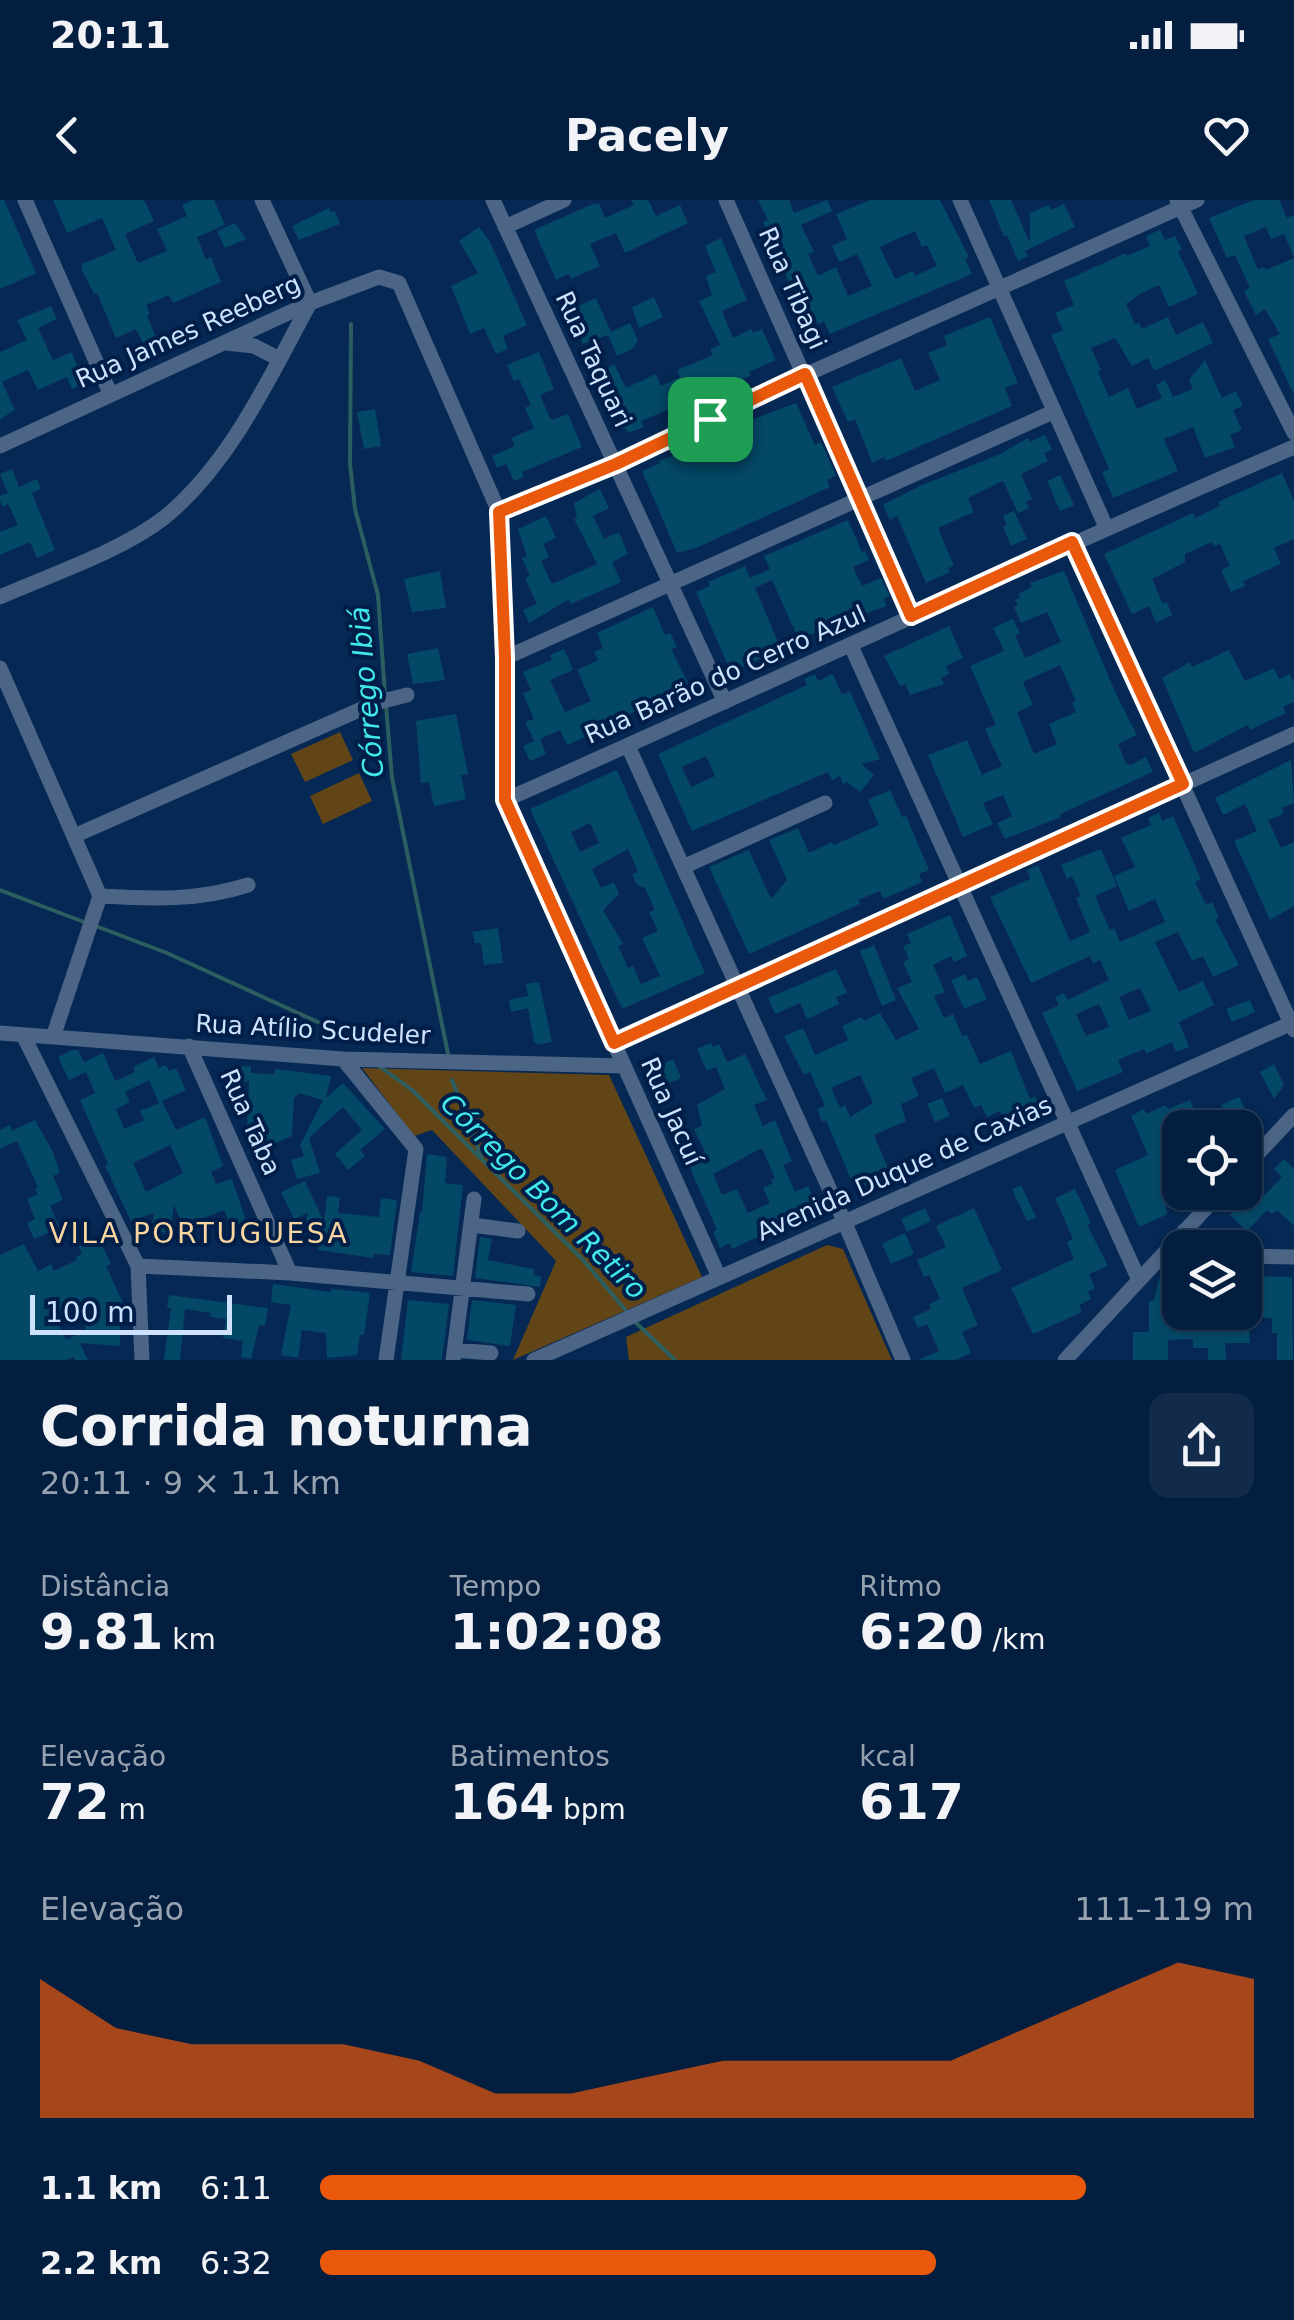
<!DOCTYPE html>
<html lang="pt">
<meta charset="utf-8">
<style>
:root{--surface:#041e3f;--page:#122b4a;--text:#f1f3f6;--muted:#97a2b0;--line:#253c59;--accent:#ea580c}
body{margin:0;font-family:"DejaVu Sans",sans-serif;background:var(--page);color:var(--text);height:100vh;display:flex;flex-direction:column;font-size:38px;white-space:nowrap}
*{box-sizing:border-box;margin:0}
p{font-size:32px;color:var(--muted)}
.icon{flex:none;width:55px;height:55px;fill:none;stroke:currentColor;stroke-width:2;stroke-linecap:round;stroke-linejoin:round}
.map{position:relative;height:1160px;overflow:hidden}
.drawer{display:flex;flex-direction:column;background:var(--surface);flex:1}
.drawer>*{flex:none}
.buttons{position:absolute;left:1162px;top:910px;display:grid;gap:20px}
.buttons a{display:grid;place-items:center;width:100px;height:100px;border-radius:20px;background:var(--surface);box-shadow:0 2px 8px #0004,0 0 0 2px var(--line);font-size:50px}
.scale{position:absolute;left:30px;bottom:25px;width:202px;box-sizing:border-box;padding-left:10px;border:5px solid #cee2fd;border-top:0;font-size:28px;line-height:35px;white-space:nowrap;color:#cee2fd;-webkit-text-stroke:8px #001e48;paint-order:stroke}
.pin{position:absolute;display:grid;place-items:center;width:85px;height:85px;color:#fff;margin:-42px;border-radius:20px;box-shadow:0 5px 15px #0006}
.round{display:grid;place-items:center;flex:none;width:105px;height:105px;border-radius:20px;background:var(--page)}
.headline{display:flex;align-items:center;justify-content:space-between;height:170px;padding:0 40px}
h1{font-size:55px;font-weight:700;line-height:75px}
.figures{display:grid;grid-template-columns:repeat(3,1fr);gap:15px;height:170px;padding:10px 40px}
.figures div{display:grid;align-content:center}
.figures b{font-size:50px;font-weight:700}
.figures small{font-size:28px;font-weight:400}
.figures p{font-size:28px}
.chart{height:280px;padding:20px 40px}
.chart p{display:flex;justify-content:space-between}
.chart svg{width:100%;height:180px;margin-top:10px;fill:var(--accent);opacity:.7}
ul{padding:0 40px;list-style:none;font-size:32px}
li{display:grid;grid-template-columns:160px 120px 1fr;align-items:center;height:75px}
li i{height:25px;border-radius:12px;background:var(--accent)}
.status{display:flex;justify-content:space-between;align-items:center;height:70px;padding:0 50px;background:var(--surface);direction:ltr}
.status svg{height:28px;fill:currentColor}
header{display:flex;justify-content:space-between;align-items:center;height:130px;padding:0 40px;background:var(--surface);font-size:45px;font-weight:700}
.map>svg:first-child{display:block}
.green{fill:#624517}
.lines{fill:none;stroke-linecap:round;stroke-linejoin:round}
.stream{stroke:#2c5e5f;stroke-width:4}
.building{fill:#044868;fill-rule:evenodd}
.minor{stroke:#4c6485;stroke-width:15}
.route-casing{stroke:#fff;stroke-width:20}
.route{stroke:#ea580c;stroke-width:12}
.labels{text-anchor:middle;stroke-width:8;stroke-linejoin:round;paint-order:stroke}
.street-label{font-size:25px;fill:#cee2fd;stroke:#001e48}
.water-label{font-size:28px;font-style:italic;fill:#41e8eb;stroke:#001e48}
.neighbourhood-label{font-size:28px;letter-spacing:2.5px;fill:#f9d59f;stroke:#001e48}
</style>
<div class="status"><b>20:11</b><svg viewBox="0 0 49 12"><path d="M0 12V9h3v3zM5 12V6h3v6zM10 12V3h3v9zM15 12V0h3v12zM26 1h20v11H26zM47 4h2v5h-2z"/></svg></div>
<header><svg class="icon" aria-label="back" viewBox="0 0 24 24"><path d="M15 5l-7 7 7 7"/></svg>Pacely<svg class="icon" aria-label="heart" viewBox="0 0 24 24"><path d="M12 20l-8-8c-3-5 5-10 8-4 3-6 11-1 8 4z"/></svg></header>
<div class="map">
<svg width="1294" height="1160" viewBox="0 0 1294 1160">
<rect width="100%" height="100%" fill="#062854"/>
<path class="green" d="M340,532L353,560L305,582L291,554Z
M359,573L372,601L323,624L310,596Z
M362,868L609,875L702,1077L513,1160L556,1061L432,930L414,936Z
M827,1045L843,1049L892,1160H629L626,1137Z"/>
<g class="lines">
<path class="stream" d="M351,124L350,264L355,309L378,395L385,495
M386,505L392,578L448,854
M0,690L84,722
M93,725L167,753L322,824L342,839
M379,866L412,890L584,1061L629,1114
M452,880L482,959
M635,1122L675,1160"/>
</g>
<path class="building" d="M0,0H4L36,73L0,89Z
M53,0H144L154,21L125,34L138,63L167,51L157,29L187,16L182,5L193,0H214L225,25L197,37L206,59L211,57L221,82L173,103L169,95L146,105L150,114L147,116L156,137L143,143L136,129L116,138L97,93L94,94L82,70V64L116,50L102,18L67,33Z
M631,0H648L656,16L680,5L688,23L625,53L616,33L590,44L600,66L571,79L569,74L556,80L534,30L593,4L599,3L605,18L634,5Z
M758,0H789L794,13L827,0L832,11L801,25L814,52L808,54L818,76L836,67L848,96L872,86L857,54L839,62L832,46L847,39L836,14L871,0H940L969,57L965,59L972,74L830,134L824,121L818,124L812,112L807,114L803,106L800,108L763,22L768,20ZM915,31L922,47L927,45L937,66L915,76L913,71L895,79L880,47Z
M989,0H1011L1030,43V13L1049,5L1051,10L1064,4L1075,27L1025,51L1028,56L1018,61L1007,35L1004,37Z
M1254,0H1279L1287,18L1294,15V57L1284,34L1271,39L1266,27L1244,36L1258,70L1264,67L1266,70L1294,58V195L1268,139L1280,134L1265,109L1256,115L1244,91L1250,88L1235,55L1227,58L1209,18Z
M329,8L331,12L335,11L340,24L299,40L292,26Z
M235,23L246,39L225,48L217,31Z
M479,27L490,42L527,125L503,136L508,149L496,154L484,128L470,134L451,86L478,73L459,41Z
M1160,30L1165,40L1175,36L1182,49L1178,51L1198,94L1169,107L1159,85L1140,94L1126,104L1135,124L1139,123L1142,129L1168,117L1176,135L1203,122L1213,143L1154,171L1148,158L1132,166L1115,138L1091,148L1101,170L1098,172L1109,197L1128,188L1137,209L1162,198L1156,185L1165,180L1173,197L1193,189L1189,180L1205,160L1222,198L1236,191L1243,206L1233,210L1242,230L1230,235L1235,247L1205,258L1193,227L1164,239L1178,271L1113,298L1102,272L1109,269L1051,135L1063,130L1055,113L1074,105L1064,81L1126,53L1127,56L1150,46L1146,36Z
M721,38L747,100L722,111L733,138L751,129L753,133L762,129L776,160L749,172L751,176L737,181L735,177L685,203L641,221L644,227L628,233L625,228L622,229L599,178L603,176L602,172L614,164L626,188L656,174L661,186L680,177L677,170L713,155L710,149L720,145L699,101L712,95L706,76L716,72L705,46Z
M654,97L663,117L639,128L632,107Z
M596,98L611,132L630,123L638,141L632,149L617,156L608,135L583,144L570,110Z
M51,106L57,119L38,128L53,160L72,152L83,184L72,189L67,177L38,190L28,170L2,182L15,210L0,219V152L27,140L17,120Z
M990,117L1018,183L1005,188L1012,206L886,261L884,257L872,263L855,219L848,222L832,187L901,158L915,191L940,180L928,153L947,145L944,136Z
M539,152L554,189L540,195L549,216L552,220L568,214L582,247L522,272L524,277L514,281L506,264L497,268L492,256L515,246L511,238L534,228L525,208L531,205L519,179L514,181L507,165Z
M796,203L815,245L821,242L836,276L827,280L830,287L696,348L677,353L642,271L660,263L659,261L729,234L727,229Z
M375,209L381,246L364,249L357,212Z
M1045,235L1052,249L1044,253L1048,261L1021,274L1032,299L1026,302L1029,308L1018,313L1003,281L968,298L974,312L938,328L954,366L948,368L950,372L926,383L897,316L890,320L883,305L920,286L998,255L1028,238L1030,242Z
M12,269L19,287L37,279L41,289L32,293L55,350L37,358L30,342L0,355V332L18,325L8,304L3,307L0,300V296L8,293L0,274Z
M1282,273L1294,301V339L1274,348L1281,364L1243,381L1245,386L1231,392L1221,370L1230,366L1220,344L1214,346L1212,342L1185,354V362L1152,379L1163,404L1167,402L1172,415L1156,423L1149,406L1132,414L1104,354L1193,313L1195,318L1216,308L1220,306L1218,302Z
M1060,275L1074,305L1060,311L1047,281Z
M600,289L609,308L593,316L604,339L619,332L628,354L612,362L621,382L571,404L569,400L564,402L529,423L523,410L537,404L525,378L530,376L522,358L527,356L518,329L546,316L556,338L543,344L549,357L541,361L552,384L597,364L574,319L577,318L574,303Z
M1014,311L1027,339L1011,346L1003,327L1007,325L1003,316Z
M848,320L862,352L865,351L869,360L853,367L862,386L881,378L890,396L884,399L887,406L857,416L856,413L799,440L772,380L755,388L781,449L731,472L696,392L710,386L708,382L745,366L750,378L770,369L764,356Z
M440,371L446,408L412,412L404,379Z
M1064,371L1116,494L1137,535L1118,544L1126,563L1130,565L1146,557L1153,572L1060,614L1061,617L1005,639L997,623L1012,616L1003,595L983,603L993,624L963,637L928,555L967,540L982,575L1002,566L985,529L996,525L970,466L1004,451L993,428L1013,419L1020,433L1015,435L1025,458L1061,442L1047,412L1021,423L1014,407L1018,405L1015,400L1020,397L1018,394L1032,387L1030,383ZM1060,465L1076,501L1072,503L1076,512L1049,524L1057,544L1034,554L1017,512L1033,505L1023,482Z
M653,407L665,435L670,433L677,447L671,449L692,491L658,506L657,503L641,509L620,518L622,521L567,545L560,530L540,539L546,554L530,561L523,546L534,541L525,522L534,519L523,494L531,490L523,472L552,460L550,455L564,449L573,470L550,480L565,512L591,501L577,470L598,460L594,452L603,448L597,433Z
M949,426L963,458L946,466L949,474L941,478L944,484L910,495L905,484L900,486L884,456Z
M438,448L445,480L413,484L407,454Z
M1229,450L1245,481L1274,468L1279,479L1290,474L1294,483V502L1283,507L1286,513L1250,530L1248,525L1194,553L1162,478L1190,462L1192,467Z
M815,474L818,481L833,474L842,495L850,491L880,559L861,564L874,575L860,592L847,582L843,584L840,576L832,580L828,572L692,631L658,554L807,485L804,479ZM706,556L715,576L691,587L682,567Z
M456,514L468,574L461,575L466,599L434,606L429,582L421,583L416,521Z
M1291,560L1294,603L1282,608L1284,612L1281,615L1268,620L1281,648L1294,642V706L1270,720L1234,641L1257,631L1245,604L1223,615L1215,598Z
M617,570L705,773L622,809L530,609ZM590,623L599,643L580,652L571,632ZM628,649L638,672L632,674L637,685L645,688L655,710L649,712L658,731L642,738L660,776L641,784L633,766L628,768L618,746L623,744L603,710L619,694L614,682L601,688L592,669Z
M890,590L902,617L906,616L929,670L919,674L922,682L883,699L880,691L858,700L860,704L749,754L709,667L749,650L771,699L787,680L769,640L798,628L809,653L832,642L834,645L879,625L868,600Z
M1159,613L1162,621L1173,616L1201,679L1195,682L1206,705L1212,702L1219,718L1215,719L1239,765L1213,777L1203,756L1192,761L1178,732L1155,742L1179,792L1203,781L1214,805L1179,822L1189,847L1176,852L1172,842L1146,854L1144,849L1118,860L1123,872L1077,891L1042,813L1059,805L1055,797L1064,793L1068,800L1109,780L1100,760L1093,763L1090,756L1031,783L990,697L1030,679L1027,670L1038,665L1070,741L1090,732L1076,698L1081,696L1072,676L1067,679L1061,665L1101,649L1117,686L1095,696L1110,730L1114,728L1120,742L1165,722L1155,699L1129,711L1114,676L1135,667L1121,638L1151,625L1148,618ZM1140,788L1151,811L1129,820L1119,797ZM1099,804L1109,827L1086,836L1076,814Z
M950,715L967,756L954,762L951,756L933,765L945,792L934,796L944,818L953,814L962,836L967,835L980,864L1011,851L1030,899L1035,896L1042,911L1008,927L1000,911L987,917L981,905L974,908L963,885L945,893L934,868L911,878L919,896L901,904L906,921L874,935L888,968L873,975L876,980L855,989L826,920L822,922L817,909L825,906L810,872L804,875L784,836L803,828L815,855L848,840L842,826L862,817L864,821L880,813L896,840L919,829L897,788L912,782L903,762L909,759L903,746L911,743L907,734ZM860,875L873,903L850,917L845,905L840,908L831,888Z
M498,728L503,763L484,765L481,743H475L472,732Z
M874,745L896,800L882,806L860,751Z
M836,769L847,793L836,797L839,804L807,819L800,803L775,814L768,798Z
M965,774L968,781L977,777L987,799L964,809L951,780Z
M539,782L552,842L538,845L534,842L528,808L511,812L509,800L528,796L526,784Z
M1250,800L1255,812L1232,822L1226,809Z
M711,843L713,847L719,844L727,862L745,854L767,900L754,905L763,926L775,920L792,961L783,965L795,992L808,986L816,1005L773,1023L775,1029L732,1049L730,1043L720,1048L713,1032L717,1030L687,961L705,952L694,929L702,926L697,905L725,889L716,867L707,871L697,849ZM762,948L775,978L771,980L773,983L763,988L770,1003L748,1013L737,989L722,995L713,974Z
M73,850H78L84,862L103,853L115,881L135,872L133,867L154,857L159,868L166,865L169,871L176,868L186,890L162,901L176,930L205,917L223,966L211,972L216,984L232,979L246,1020L250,1018L257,1032L238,1041L224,1010L183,1026L174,1005L170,1033L151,1031L154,1013L131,1021L105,966L108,964L80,900L95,893L86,872L69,880L58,857ZM149,880L159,903L140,911L144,920L124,929L116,909L130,902L125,892ZM170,945L183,973L146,992L133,963Z
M673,859L681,878L655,889L649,876L653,875L651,869Z
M1274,864L1284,885L1274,899L1260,872Z
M251,866V873L274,874L275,869L331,876L326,898L343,883L385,929L360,950L365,956L348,970L335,954L362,930L343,907L309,938L320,973L297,979L291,960L304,956L300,945L323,900L298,893L297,897H294L292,936L260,950L247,927L249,881L231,883L230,867Z
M1239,897L1250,919L1232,928L1221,905Z
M942,898L950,916L935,922L927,904Z
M1190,900L1201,925L1180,928V1000L1165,1007L1168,1014L1139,1027L1115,970L1148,955L1131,916L1144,909L1146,914L1166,905L1168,909Z
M35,920L53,952L60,973L53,976L63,1000L50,1006L60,1028L34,1039L27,1023L35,1019L27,999L38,994L35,988L38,987L17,941L0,949V930L10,925L12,931Z
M427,954L447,957L445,983L463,985L453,1076L411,1072L420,1012H422Z
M1284,959L1294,969V1026L1277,1010L1272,1014L1267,1010L1247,1031L1230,1015L1243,1002L1251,1009L1282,977L1274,969Z
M305,981L324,1022L327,996L340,997L338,1013L379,1017L381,998L397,1000L390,1055L374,1054L373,1058L318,1050L320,1034L308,1033L309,1028L305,1027L308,1013L294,1019L281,992Z
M1021,985L1036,1017L1027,1021L1012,989Z
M1075,989L1091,1023L1087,1025L1108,1066L1089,1074L1095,1088L1088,1092L1091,1099L1079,1105L1082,1112L1033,1134L1011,1088L1074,1059L1067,1042L1073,1039L1055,998Z
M925,1008L931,1021L907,1032L901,1019Z
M974,1008L1002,1070L962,1088L978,1125L962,1132L971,1153L956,1160H918L939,1151L927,1124L918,1128L913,1117L931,1109L929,1104L940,1099L929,1075L924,1077L917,1060L946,1047L936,1026Z
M82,1019L93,1043L100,1040L111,1064L106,1066L124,1105L120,1106V1146L80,1143L88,1160H75L74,1157L66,1160H0V1055L24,1044L38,1071L51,1064L54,1071L77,1060L76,1057L82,1054L69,1024ZM87,1099L85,1131L66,1140L54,1114Z
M905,1033L914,1054L891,1064L882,1044Z
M480,1037L492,1039L488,1060L534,1069V1075L541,1076L540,1087L475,1078Z
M1246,1076L1292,1077L1293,1160H1277V1133H1272V1118H1249L1250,1143H1225L1226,1160H1208V1148H1193V1139L1168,1140V1160H1133V1132H1149V1101H1154L1159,1079H1180V1112H1245Z
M273,1084L331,1092V1089L343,1090L370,1093L364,1135H360L357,1155L327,1158L326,1133L302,1130L298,1158L281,1155L291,1105L271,1102Z
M169,1095L268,1108L265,1126L259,1125L251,1159L241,1157L243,1141L223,1138L226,1119L210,1117L211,1113L185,1109L180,1160H164L171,1108H167Z
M408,1100L449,1104L442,1160H401Z
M472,1100L516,1105L510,1146L467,1140Z"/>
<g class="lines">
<path class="minor" d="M25,0L110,193
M262,0L310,103
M493,0L725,502
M726,0L911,417
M960,0L1106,327
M1177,0L1294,233
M505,27L564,0
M226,143L254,146L279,159
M0,246L310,103L379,77L399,83L499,312L505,458V600L719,1077
M499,312L615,264L805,175L1197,0
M1072,343L1294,830
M0,397C52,374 120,352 165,317C231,263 270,176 310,103
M851,446L1139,1080
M505,458L1053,212
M0,468L100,696
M628,546L844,1021L903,1160
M505,600C769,484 1029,360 1294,247
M74,636L375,503L407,495
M683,667L825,603
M0,833L343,859L624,866
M23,835L138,1066L142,1160
M53,837L100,696C152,699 198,701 248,685
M613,843L1294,534
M189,846L290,1073
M343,859L416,949L386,1160
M1245,967L1294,915
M472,1025L518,1031
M1184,1031L1204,1048
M1245,1056L1294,1057
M138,1066L290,1073L528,1094
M455,1150L491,1153
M453,1160L474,999
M534,1160L1294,822
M1065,1160L1221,992"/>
</g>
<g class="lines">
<defs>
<path id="route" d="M805,174L911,416L1072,342L1183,584L614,843L505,600V458L499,312L616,264Z"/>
</defs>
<use href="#route" class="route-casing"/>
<use href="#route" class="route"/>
</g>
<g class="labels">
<g class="street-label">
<text transform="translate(793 88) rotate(66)" y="9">Rua Tibagi</text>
<text transform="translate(188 131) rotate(-24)" y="9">Rua James Reeberg</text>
<text transform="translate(594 159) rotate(65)" y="9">Rua Taquari</text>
<text transform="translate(725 474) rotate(-24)" y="9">Rua Barão do Cerro Azul</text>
<text transform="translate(313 829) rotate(3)" y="9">Rua Atílio Scudeler</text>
<text transform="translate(672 911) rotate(66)" y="9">Rua Jacuí</text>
<text transform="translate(251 922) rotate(66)" y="9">Rua Taba</text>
<text transform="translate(904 968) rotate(-24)" y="9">Avenida Duque de Caxias</text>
</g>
<g class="water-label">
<text transform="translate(366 492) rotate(-95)" y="10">Córrego Ibiá</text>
<text transform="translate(544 996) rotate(45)" y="10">Córrego Bom Retiro</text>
</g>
<g class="neighbourhood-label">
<text x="199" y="1043">VILA PORTUGUESA</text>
</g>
</g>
</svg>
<div class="buttons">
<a><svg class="icon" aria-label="locate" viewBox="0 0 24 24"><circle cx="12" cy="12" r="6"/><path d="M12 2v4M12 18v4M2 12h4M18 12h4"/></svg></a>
<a><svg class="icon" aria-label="layers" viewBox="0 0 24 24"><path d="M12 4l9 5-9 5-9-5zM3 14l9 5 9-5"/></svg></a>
</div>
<div class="scale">100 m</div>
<div class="pin" style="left:710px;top:219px;background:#1e9e55"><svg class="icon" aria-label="arrive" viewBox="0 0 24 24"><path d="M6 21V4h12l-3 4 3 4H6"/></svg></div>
</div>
<section class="drawer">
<div class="headline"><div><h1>Corrida noturna</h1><p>20:11 · 9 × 1.1 km</p></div><a class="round"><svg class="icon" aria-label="share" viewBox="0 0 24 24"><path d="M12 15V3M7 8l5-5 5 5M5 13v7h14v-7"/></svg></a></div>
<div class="figures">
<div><p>Distância</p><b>9.81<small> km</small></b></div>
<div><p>Tempo</p><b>1:02:08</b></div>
<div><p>Ritmo</p><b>6:20<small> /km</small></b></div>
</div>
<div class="figures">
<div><p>Elevação</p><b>72<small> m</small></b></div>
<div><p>Batimentos</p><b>164<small> bpm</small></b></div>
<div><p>kcal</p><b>617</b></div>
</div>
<div class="chart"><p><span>Elevação</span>111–119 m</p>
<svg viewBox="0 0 160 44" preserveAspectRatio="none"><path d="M0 44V10L10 22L20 26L30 26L40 26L50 30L60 38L70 38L80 34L90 30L100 30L110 30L120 30L130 22L140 14L150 6L160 10V44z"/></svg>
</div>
<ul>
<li><b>1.1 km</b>6:11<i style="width:82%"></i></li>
<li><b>2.2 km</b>6:32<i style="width:66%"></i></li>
</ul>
</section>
